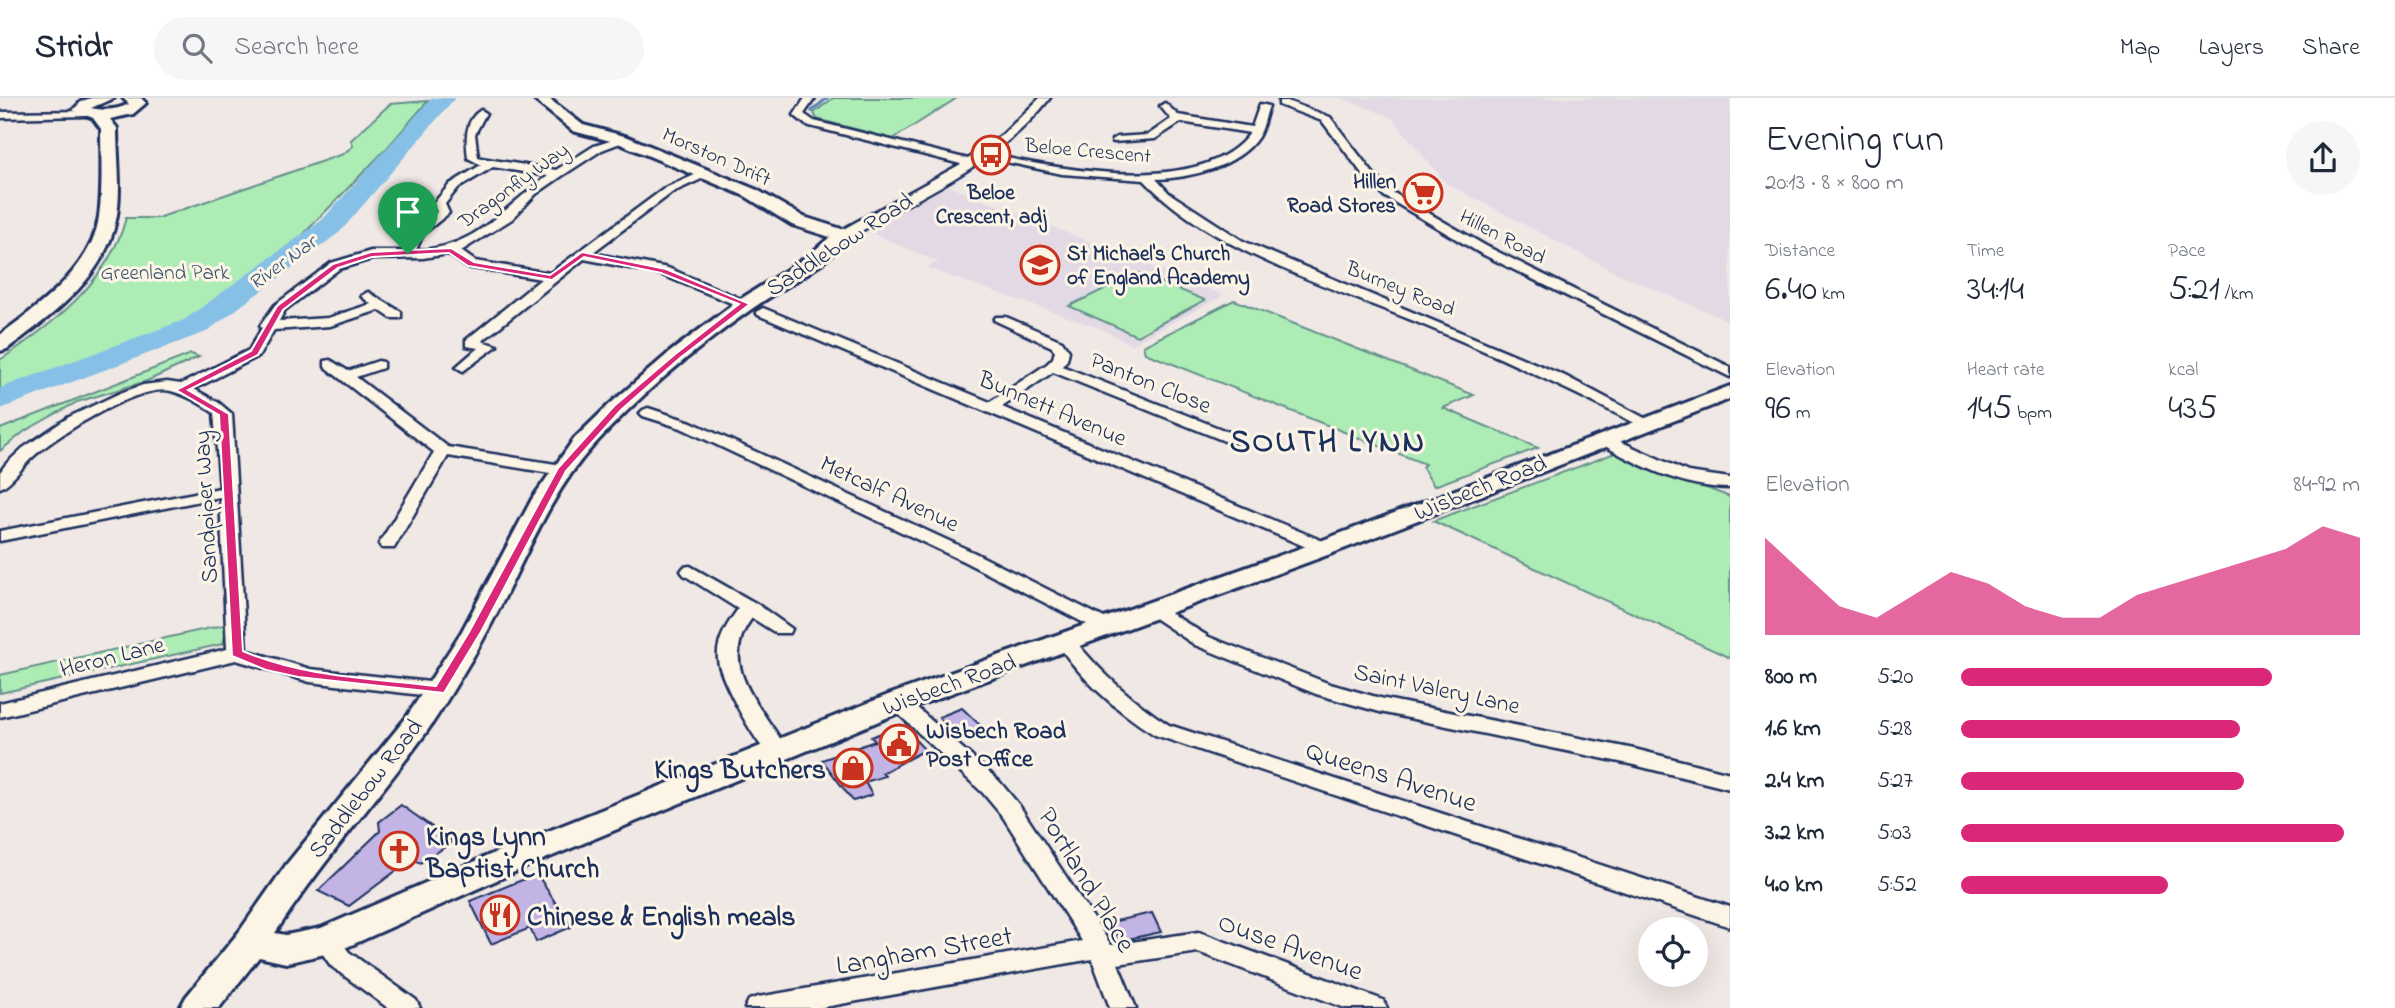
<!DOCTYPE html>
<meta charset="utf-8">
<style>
:root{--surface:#fff;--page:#f6f6f7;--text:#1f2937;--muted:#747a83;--line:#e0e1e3;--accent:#db2777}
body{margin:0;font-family:"Indie Flower",sans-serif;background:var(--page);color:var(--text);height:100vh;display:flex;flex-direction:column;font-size:26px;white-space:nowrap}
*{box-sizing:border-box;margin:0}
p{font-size:23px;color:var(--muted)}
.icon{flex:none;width:38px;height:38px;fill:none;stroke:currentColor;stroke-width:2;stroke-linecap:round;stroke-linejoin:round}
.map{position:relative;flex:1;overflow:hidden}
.details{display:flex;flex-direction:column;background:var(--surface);width:665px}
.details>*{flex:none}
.controls{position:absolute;left:1638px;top:819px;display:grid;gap:14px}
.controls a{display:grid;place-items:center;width:70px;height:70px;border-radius:50%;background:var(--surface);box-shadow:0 7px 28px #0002;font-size:35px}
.pin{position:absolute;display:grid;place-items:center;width:60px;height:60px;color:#fff;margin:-72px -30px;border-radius:50% 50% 50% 0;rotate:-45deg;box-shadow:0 0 7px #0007}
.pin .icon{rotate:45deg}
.round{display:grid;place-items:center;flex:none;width:74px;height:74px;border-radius:37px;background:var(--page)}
.head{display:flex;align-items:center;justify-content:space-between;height:119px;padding:0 35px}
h1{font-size:38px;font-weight:600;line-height:52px}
.figures{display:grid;grid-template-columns:repeat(3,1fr);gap:10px;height:119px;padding:7px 35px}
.figures div{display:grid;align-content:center}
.figures b{font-size:35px;font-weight:600}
.figures small{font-size:19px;font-weight:400}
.figures p{font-size:19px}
.chart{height:196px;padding:14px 35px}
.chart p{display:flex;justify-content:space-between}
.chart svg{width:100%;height:126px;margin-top:7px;fill:var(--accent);opacity:.7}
ul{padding:0 35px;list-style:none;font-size:23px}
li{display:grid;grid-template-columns:112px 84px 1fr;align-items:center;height:52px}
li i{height:18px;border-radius:9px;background:var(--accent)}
header{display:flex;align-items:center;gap:42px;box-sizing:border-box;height:98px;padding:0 35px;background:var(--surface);border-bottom:2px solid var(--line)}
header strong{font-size:33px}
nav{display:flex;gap:38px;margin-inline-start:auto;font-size:24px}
.search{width:490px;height:63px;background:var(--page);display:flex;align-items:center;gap:18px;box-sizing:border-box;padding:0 24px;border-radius:38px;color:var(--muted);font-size:26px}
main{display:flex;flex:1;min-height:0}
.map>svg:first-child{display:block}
.built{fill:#e2d9e5}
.green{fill:#adedb5;stroke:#648e8a;stroke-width:2}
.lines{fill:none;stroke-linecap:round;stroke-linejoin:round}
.stream{stroke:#5c86b0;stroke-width:3.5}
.river{fill:#87c0e6;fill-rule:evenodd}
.building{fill:#c2b5e6;stroke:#1b2f5e;stroke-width:2}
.street-casing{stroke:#1b2f5e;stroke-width:5}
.secondary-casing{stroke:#1b2f5e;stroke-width:6}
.primary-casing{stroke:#1b2f5e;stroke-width:6}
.street{fill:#fcf5e5;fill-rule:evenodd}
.secondary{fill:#fcf5e5;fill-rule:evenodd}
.primary{fill:#fcf5e5;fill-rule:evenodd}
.route{fill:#db2777;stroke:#fff;stroke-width:2;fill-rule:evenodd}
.labels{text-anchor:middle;stroke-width:6;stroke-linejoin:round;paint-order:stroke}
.far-street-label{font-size:21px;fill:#1b2f5e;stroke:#fcf5e5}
.far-poi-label{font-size:21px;font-weight:bold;fill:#1b2f5e;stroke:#fcf5e5;text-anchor:end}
.far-water-label{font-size:21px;font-style:italic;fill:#365380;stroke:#fcf5e5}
.far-park-label{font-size:21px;fill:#38556f;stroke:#fcf5e5}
.street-label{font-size:24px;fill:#1b2f5e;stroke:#fcf5e5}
.poi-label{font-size:24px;font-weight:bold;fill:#1b2f5e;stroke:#fcf5e5;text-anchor:start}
.near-poi-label{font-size:28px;font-weight:bold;fill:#1b2f5e;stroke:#fcf5e5;text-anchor:start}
.near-street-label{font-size:28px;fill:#1b2f5e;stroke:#fcf5e5}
.district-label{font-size:32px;font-weight:bold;letter-spacing:2px;fill:#1b2f5e;stroke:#fcf5e5}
</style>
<header>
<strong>Stridr</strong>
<div class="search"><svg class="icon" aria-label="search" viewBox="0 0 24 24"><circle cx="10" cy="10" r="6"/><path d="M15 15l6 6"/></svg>Search here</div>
<nav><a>Map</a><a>Layers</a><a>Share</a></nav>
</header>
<main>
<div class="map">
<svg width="1730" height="910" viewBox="0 0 1730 910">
<rect width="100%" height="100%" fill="#f0e8e5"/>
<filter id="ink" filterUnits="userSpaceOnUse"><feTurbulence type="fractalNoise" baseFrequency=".0143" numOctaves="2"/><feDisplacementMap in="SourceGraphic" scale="14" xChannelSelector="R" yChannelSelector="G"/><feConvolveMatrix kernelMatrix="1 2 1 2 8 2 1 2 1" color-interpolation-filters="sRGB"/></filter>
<g filter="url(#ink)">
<path class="built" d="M1341,0H1730V224L1613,173L1446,85L1391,19Z
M946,87L1224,197L1131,247L1102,231L927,170L938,164L869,134Z"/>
<path class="green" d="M833,0H957L893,41L817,21L814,15Z
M428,3L387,50L294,146L196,219L167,234L0,296V262C52,227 109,184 126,120H158L343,56L353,48L351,42L390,6Z
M1138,175L1205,202L1137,238L1069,208Z
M1234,202L1474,297L1443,310L1538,350L1434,388L1422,369L1425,366L1145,255L1143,248Z
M191,256L199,259L147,283L77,304L25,333L0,353V331Z
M1615,355L1730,399V560L1433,423Z
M228,526L223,546L0,595V577Z"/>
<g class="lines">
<path class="stream" d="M812,13L827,0"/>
<path class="river" d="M432,0H455L340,134L206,234L0,311V290L184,222L322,122Z"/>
</g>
<path class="building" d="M962,610L982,629L956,639L939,619Z
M901,627L925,652L882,675L885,678L865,684L872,697L853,703L822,662L875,643L871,639Z
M401,707L453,744L420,765L412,761L349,808L318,793L380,733L379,724Z
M537,776L571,829L536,844L530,830L491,846L470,803Z
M1152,815L1161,834L1119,843L1111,824Z"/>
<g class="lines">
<defs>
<path id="street" d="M805,0H815L804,16L814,23L968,61L1003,36L1040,0H1050C1010,52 947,86 890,116C875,125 859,136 842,141L836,137L838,134L961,66L806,27L794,17Z
M1279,3H1287L1330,19L1372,74L1392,94L1486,148L1730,269V279L1478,154L1384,98L1364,78L1322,23L1279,7Z
M1165,5L1178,17L1252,29L1260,6L1269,8C1265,18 1264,30 1258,39C1238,69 1190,80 1156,81L1169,95L1243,143L1565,278L1654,325L1646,330L1641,328C1566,290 1492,255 1414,223C1326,187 1210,152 1144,82L1062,76L997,62L1002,59C1067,72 1204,98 1250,35L1181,24L1155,41L1113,44L1112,42L1117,39L1148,37L1171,21L1160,8Z
M481,12L486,15L475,36L478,59L481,60L556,72L594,48L623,39L628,42L602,52L562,78L536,96L512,121L461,153L475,163L550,175L665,90L704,73L708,74V78L673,94L592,155L668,170L753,206L746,210L741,209L660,176L584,161L482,243L497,248L463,273L456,269L478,250L466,248V242L541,181L467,169L448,156L423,160L372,161L339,171L285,212L279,223L328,220L371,206L361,198L368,194L401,214V220H391L379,212L330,228L274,232L259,258L194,291L219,305L232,316L246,552L310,571L439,585L446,587L449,592L446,597L439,599L310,584L236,562L0,619V605L227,551L220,399L0,443V433L220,390L214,315C202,306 186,297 171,293C140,285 59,336 35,357C25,365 10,387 0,390V374L6,366L23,350L69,319L120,295L143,287L167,284L181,286L249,252L262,230L260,228L275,207L331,165L371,153H403L414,131L437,114L433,106L450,86L481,67L468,60C466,43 464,22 481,12ZM493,69L548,78C503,109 477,151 416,152L423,136L449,115L445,106L458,90Z
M90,13V17L86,18L0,20V14Z
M763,210L990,304L1047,266L1053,260L1055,253L1052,249L994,222L996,219H1006L1062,243L1069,253L1067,262L1062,268L1239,338L1241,341L1239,344H1227L1053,274L1002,309L1330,446L1333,450L1324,455L1318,454L758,217L756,214Z
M330,262L348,273L378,263L383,264V270L356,279L448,349L562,367L570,372L562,377L448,358L394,450H382L379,446L434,354L325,269V263Z
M648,310L691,324L975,455L1114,525L1116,529L1114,533H1100L963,463L681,330L643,318L640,315L643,312Z
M1604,336L1688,374L1730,380V390C1683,390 1639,368 1598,344L1596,341Z
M690,468L757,506L792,531L790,535H776L752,520C715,568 764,611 787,652L784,657C779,659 774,660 769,656C755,645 719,579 718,561C716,543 728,525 738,511L684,477L681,473L684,469Z
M1154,505L1209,539L1330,586L1380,600L1634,651L1730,675V691L1634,667L1380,614L1316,596L1195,547L1147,515L1145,511Z
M1065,537L1072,539C1099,573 1132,603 1169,627L1730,809V829L1155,637C1117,613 1080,581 1056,543L1058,539Z
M898,597L905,599L999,683L1019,707L1111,847L1199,834L1383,902L1387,910H1345L1198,854L1118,866L1136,910H1110L1092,861L819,910H745L749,902L758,899L1082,843L1003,719L983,695L891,609L888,604L891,599Z
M326,833L335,836L349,854L416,902L420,910H388L331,868L314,843L317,836Z"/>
<path id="secondary" d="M532,0H548L583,27L628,39L757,92L804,119L848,133L850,137C826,169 786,187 753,210C696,250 640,296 593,348C543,402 512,495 473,559C457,585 442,612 425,636C376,703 321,765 275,835L286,837L321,830L506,750L888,597L1315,445L1730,288V301L1333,455L908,611L528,768L338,853L286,865L259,859L219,910H180L186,899L239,834L286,767L406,620L462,533L532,401L574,341L610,306L670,254L739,202L807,159L830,139L792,127L745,98L618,45L573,33Z"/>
<path id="primary" d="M91,0H114L91,10C105,13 117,12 129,6L123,0H141L146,5L133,16L110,21L117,30C117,58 122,96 116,122C104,181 52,217 7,251L0,253V237C38,208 93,170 99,118C103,90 101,59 101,31L93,20L73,12L82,3Z"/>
</defs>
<use href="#street" class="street-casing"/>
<use href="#secondary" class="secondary-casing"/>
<use href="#primary" class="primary-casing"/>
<use href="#street" class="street"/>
<use href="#secondary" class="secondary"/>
<use href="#primary" class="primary"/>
</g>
</g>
<path class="route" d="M451,150L474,164L550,177L582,154L666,171L750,206L680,260L621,312L566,373L481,534L444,595L298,579L266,572L232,558L219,317L176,292L251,253L277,208L333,166L371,154ZM449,155L468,168L552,182L584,159L661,175L739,206L674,257L614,308L558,370L469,534L436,588C371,580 303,579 243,553L229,316L188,292L258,257L283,212L338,170L372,159Z"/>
<defs>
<symbol id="bus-ring" viewBox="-11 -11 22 22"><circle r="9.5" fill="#fcf5e5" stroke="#c8321e" stroke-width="1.5"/><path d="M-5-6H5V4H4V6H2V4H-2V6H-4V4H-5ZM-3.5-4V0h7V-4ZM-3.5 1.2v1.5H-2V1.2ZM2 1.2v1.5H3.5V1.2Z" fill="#c8321e"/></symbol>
<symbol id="supermarket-ring" viewBox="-11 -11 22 22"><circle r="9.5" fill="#fcf5e5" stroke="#c8321e" stroke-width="1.5"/><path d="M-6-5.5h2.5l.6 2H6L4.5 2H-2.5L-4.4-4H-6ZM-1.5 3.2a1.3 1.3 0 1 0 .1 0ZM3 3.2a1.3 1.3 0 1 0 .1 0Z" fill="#c8321e"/></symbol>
<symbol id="school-ring" viewBox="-11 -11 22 22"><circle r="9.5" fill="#fcf5e5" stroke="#c8321e" stroke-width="1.5"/><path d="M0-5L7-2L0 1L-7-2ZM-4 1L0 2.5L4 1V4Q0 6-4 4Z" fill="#c8321e"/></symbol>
<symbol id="civic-ring" viewBox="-11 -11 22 22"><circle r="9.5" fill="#fcf5e5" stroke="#c8321e" stroke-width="1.5"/><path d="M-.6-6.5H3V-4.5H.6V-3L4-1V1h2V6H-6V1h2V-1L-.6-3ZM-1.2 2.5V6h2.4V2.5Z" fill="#c8321e"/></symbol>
<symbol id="shop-ring" viewBox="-11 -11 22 22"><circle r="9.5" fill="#fcf5e5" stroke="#c8321e" stroke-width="1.5"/><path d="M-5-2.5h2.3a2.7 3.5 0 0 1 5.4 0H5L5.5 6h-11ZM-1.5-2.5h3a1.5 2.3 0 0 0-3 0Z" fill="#c8321e"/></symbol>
<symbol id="church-ring" viewBox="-11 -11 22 22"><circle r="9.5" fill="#fcf5e5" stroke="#c8321e" stroke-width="1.5"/><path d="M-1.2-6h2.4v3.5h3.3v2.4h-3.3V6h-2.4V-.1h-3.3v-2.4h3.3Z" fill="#c8321e"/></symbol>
<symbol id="restaurant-ring" viewBox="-11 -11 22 22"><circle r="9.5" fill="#fcf5e5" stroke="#c8321e" stroke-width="1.5"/><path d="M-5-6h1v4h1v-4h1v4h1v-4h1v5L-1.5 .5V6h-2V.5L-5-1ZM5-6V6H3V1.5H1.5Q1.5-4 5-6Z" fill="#c8321e"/></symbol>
</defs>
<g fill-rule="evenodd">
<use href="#bus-ring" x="969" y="35" width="44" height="44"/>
<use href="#supermarket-ring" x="1401" y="73" width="44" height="44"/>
<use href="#school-ring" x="1018" y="145" width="44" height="44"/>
<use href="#civic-ring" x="877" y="624" width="44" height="44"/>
<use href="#shop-ring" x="831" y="648" width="44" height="44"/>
<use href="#church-ring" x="377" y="731" width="44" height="44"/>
<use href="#restaurant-ring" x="478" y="795" width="44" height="44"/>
</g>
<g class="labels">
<g class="far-street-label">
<text transform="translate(1088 52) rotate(5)" y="7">Beloe Crescent</text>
<text transform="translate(717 58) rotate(24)" y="7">Morston Drift</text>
<text transform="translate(513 87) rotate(-36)" y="7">Dragonfly Way</text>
<text transform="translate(1503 138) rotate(28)" y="7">Hillen Road</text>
<text transform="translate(1401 190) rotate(22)" y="7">Burney Road</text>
</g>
<g class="far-poi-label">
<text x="1396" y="90">Hillen<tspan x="1396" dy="24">Road Stores</tspan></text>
<text x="991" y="101" text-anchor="middle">Beloe<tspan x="991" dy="24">Crescent, adj</tspan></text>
<text x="1067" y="162" text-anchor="start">St Michael's Church<tspan x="1067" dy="24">of England Academy</tspan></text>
</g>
<g class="far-water-label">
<text transform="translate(282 164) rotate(-36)" y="7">River Nar</text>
</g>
<g class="far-park-label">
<text x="165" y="181">Greenland Park</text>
</g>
<g class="street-label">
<text transform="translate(839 146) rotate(-33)" y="8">Saddlebow Road</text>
<text transform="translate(1151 284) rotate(22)" y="8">Panton Close</text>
<text transform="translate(1053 310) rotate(23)" y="8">Bunnett Avenue</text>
<text transform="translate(1480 389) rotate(-22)" y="8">Wisbech Road</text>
<text transform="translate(890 395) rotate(25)" y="8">Metcalf Avenue</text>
<text transform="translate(205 409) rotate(-93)" y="8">Sandpiper Way</text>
<text transform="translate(112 558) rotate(-14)" y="8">Heron Lane</text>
<text transform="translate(949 586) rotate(-20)" y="8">Wisbech Road</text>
<text transform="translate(1437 590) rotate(12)" y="8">Saint Valery Lane</text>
<text transform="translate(365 690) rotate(-52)" y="8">Saddlebow Road</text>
</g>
<g class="poi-label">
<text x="926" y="640">Wisbech Road<tspan x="926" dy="28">Post Office</tspan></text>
</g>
<g class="near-poi-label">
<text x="826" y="680" text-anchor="end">Kings Butchers</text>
<text x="426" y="747">Kings Lynn<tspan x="426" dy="32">Baptist Church</tspan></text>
<text x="527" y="827">Chinese &amp; English meals</text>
</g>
<g class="near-street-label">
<text transform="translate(1392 677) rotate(18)" y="10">Queens Avenue</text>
<text transform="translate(1088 781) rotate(59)" y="10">Portland Place</text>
<text transform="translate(1291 847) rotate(20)" y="10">Ouse Avenue</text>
<text transform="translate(924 851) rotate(-10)" y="10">Langham Street</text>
</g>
<g class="district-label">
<text x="1328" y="353">SOUTH LYNN</text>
</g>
</g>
</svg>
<div class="controls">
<a><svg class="icon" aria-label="locate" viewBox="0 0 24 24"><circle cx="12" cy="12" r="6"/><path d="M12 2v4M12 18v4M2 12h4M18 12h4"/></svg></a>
</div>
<div class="pin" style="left:408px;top:156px;background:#1e9e55"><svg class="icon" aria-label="arrive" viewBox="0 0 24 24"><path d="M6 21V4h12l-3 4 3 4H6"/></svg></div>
</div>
<section class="details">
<div class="head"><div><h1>Evening run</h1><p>20:13 · 8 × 800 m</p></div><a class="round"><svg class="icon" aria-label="share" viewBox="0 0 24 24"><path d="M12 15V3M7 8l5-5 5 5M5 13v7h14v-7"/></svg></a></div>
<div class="figures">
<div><p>Distance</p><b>6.40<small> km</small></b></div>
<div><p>Time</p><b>34:14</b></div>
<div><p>Pace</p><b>5:21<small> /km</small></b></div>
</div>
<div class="figures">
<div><p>Elevation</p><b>96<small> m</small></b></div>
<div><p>Heart rate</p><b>145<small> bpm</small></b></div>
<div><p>kcal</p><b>435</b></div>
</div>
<div class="chart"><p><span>Elevation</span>84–92 m</p>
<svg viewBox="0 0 160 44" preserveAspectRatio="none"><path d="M0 44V10L10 22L20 34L30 38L40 30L50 22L60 26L70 34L80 38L90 38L100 30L110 26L120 22L130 18L140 14L150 6L160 10V44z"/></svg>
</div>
<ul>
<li><b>800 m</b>5:20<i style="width:78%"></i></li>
<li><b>1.6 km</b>5:28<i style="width:70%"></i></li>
<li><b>2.4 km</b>5:27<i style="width:71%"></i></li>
<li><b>3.2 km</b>5:03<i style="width:96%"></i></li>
<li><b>4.0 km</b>5:52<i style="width:52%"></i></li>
</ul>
</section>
</main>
